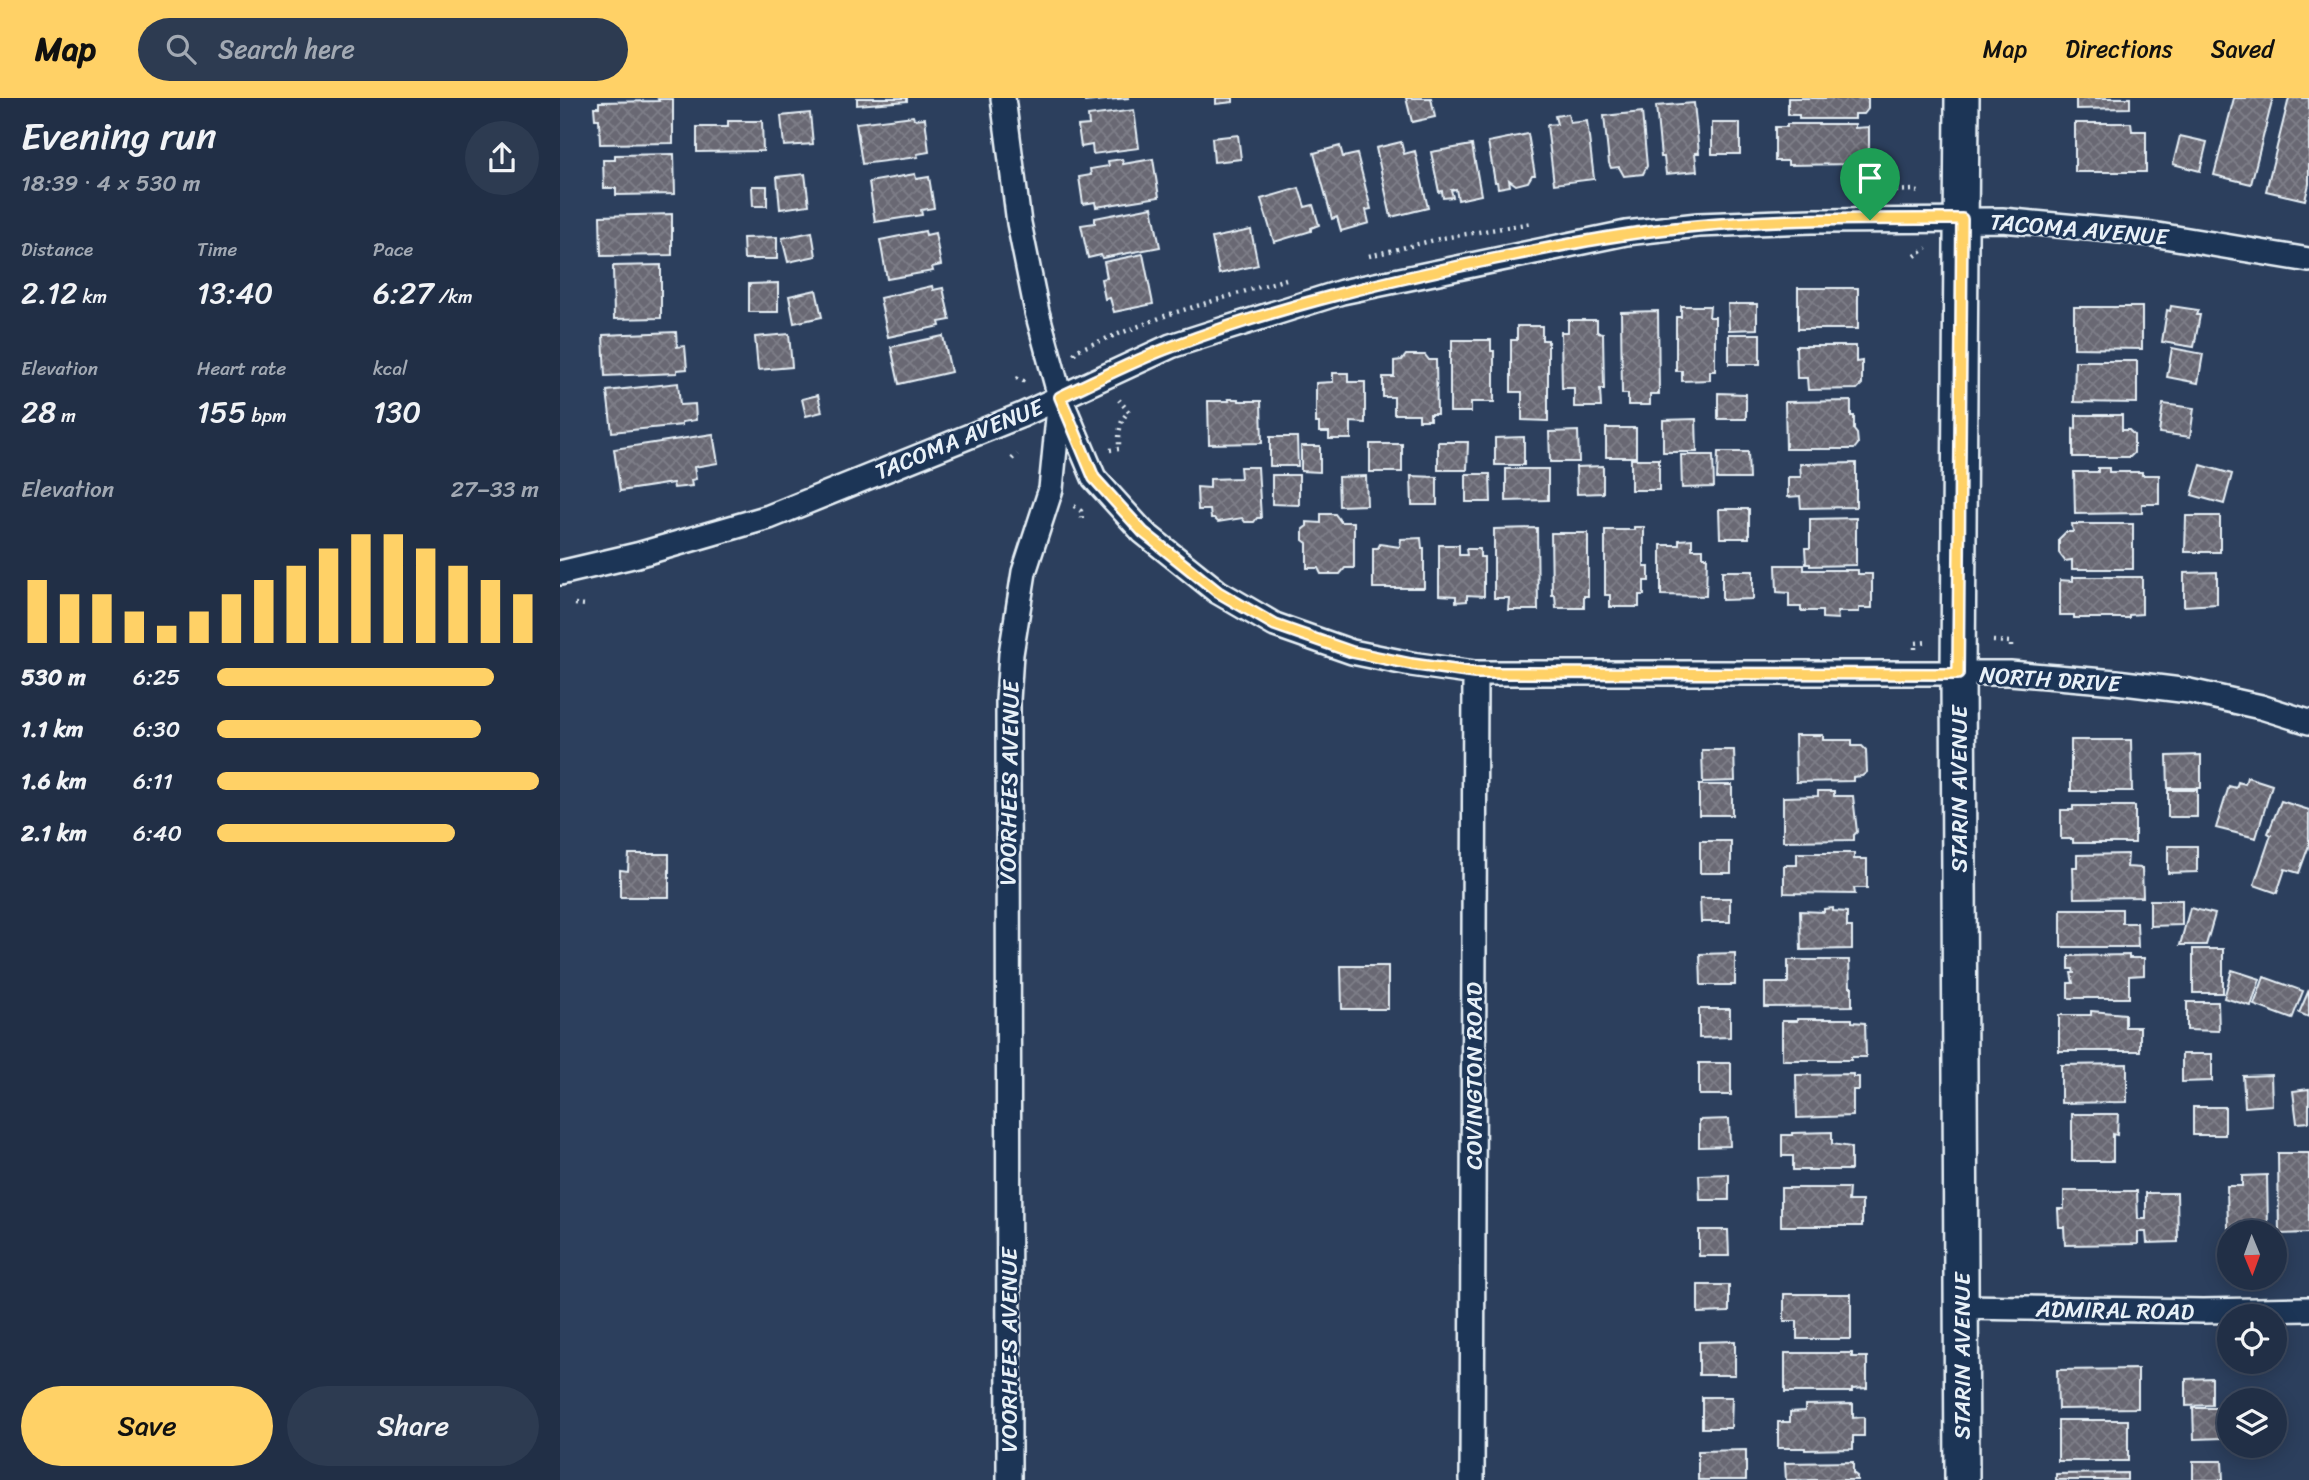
<!DOCTYPE html>
<meta charset="utf-8">
<style>
:root{--surface:#212f46;--page:#2d3b51;--text:#f1f3f6;--muted:#a2a9b3;--line:#3e4a5f;--accent:#ffd166}
body{margin:0;font-family:Sriracha,sans-serif;background:var(--page);color:var(--text);height:100vh;display:flex;flex-direction:column;font-size:26px;white-space:nowrap}
*{box-sizing:border-box;margin:0}
p{font-size:23px;color:var(--muted)}
.icon{flex:none;width:38px;height:38px;fill:none;stroke:currentColor;stroke-width:2;stroke-linecap:round;stroke-linejoin:round}
.map{position:relative;flex:1;overflow:hidden}
.side{display:flex;flex-direction:column;background:var(--surface);width:560px}
.side>*{flex:none}
.needle{width:46px;rotate:179deg}
.fabs{position:absolute;left:1657px;top:1122px;display:grid;gap:14px}
.fabs a{display:grid;place-items:center;width:70px;height:70px;border-radius:50%;background:var(--surface);box-shadow:0 4px 18px #0003,0 0 0 2px var(--line);font-size:35px}
.pin{position:absolute;display:grid;place-items:center;width:60px;height:60px;color:#fff;margin:-72px -30px;border-radius:50% 50% 50% 0;rotate:-45deg;box-shadow:0 0 7px #0007}
.pin .icon{rotate:45deg}
.round{display:grid;place-items:center;flex:none;width:74px;height:74px;border-radius:37px;background:var(--page)}
.summary{display:flex;align-items:center;justify-content:space-between;height:119px;padding:0 21px}
h1{font-size:38px;font-weight:600;line-height:52px}
.metrics{display:grid;grid-template-columns:repeat(3,1fr);gap:10px;height:119px;padding:7px 21px}
.metrics div{display:grid;align-content:center}
.metrics b{font-size:30px;font-weight:600}
.metrics small{font-size:19px;font-weight:400}
.metrics p{font-size:19px}
.chart{height:196px;padding:14px 21px}
.chart p{display:flex;justify-content:space-between}
.chart svg{width:100%;height:126px;margin-top:7px;stroke:var(--accent);stroke-width:6}
.primary-button{display:flex;gap:14px;margin-top:auto;padding:14px 21px}
.primary-button a{flex:1;height:80px;border-radius:42px;background:var(--accent);color:#111;font-size:28px;font-weight:600;line-height:80px;text-align:center}
.primary-button a+a{background:var(--page);color:var(--text)}
ul{padding:0 21px;list-style:none;font-size:23px}
li{display:grid;grid-template-columns:112px 84px 1fr;align-items:center;height:52px}
li i{height:18px;border-radius:9px;background:var(--accent)}
header{display:flex;align-items:center;gap:42px;box-sizing:border-box;height:98px;padding:0 35px;background:var(--accent);color:#111}
header strong{font-size:33px}
nav{display:flex;gap:38px;margin-inline-start:auto;font-size:24px}
.search{width:490px;height:63px;background:var(--page);display:flex;align-items:center;gap:18px;box-sizing:border-box;padding:0 24px;border-radius:38px;color:var(--muted);font-size:26px}
main{display:flex;flex:1;min-height:0}
.map>svg:first-child{display:block}
.building{fill:url(#building-cross-hatch);stroke:#e8f1f8;stroke-width:2}
.lines{fill:none;stroke-linecap:round;stroke-linejoin:round}
.street-casing{stroke:#e8f1f8;stroke-width:28}
.secondary-casing{stroke:#e8f1f8;stroke-width:38}
.path{stroke:#e8f1f8;stroke-width:4.5;stroke-dasharray:2 5;stroke-linecap:butt}
.street{stroke:#1d3557;stroke-width:23}
.secondary{stroke:#1d3557;stroke-width:33}
.route-casing{stroke:#fff;stroke-width:14}
.route{stroke:#ffd166;stroke-width:9}
.labels{text-anchor:middle;stroke-width:5;stroke-linejoin:round;paint-order:stroke}
.street-label{font-size:23px;fill:#e8f1f8;stroke:#1d3557}
</style>
<header>
<strong>Map</strong>
<div class="search"><svg class="icon" aria-label="search" viewBox="0 0 24 24"><circle cx="10" cy="10" r="6"/><path d="M15 15l6 6"/></svg>Search here</div>
<nav><a>Map</a><a>Directions</a><a>Saved</a></nav>
</header>
<main>
<section class="side">
<div class="summary"><div><h1>Evening run</h1><p>18:39 · 4 × 530 m</p></div><a class="round"><svg class="icon" aria-label="share" viewBox="0 0 24 24"><path d="M12 15V3M7 8l5-5 5 5M5 13v7h14v-7"/></svg></a></div>
<div class="metrics">
<div><p>Distance</p><b>2.12<small> km</small></b></div>
<div><p>Time</p><b>13:40</b></div>
<div><p>Pace</p><b>6:27<small> /km</small></b></div>
</div>
<div class="metrics">
<div><p>Elevation</p><b>28<small> m</small></b></div>
<div><p>Heart rate</p><b>155<small> bpm</small></b></div>
<div><p>kcal</p><b>130</b></div>
</div>
<div class="chart"><p><span>Elevation</span>27–33 m</p>
<svg viewBox="0 0 160 44" preserveAspectRatio="none"><path d="M5 44V22M15 44V27M25 44V27M35 44V33M45 44V38M55 44V33M65 44V27M75 44V22M85 44V17M95 44V11M105 44V6M115 44V6M125 44V11M135 44V17M145 44V22M155 44V27"/></svg>
</div>
<ul>
<li><b>530 m</b>6:25<i style="width:86%"></i></li>
<li><b>1.1 km</b>6:30<i style="width:82%"></i></li>
<li><b>1.6 km</b>6:11<i style="width:100%"></i></li>
<li><b>2.1 km</b>6:40<i style="width:74%"></i></li>
</ul>
<div class="primary-button"><a>Save</a><a>Share</a></div>
</section>
<div class="map">
<svg width="1749" height="1382" viewBox="0 0 1749 1382">
<defs>
<pattern id="building-cross-hatch" width="8" height="8" patternUnits="userSpaceOnUse" patternTransform="scale(1.75)"><rect width="8" height="8" fill="#696873"/><path d="M0 0l8 8M0 8l8-8" fill="none" stroke="#7e7e88"/></pattern>
</defs>
<rect width="100%" height="100%" fill="#2c3f5d"/>
<filter id="ink" filterUnits="userSpaceOnUse"><feTurbulence type="fractalNoise" baseFrequency=".0143" numOctaves="2"/><feDisplacementMap in="SourceGraphic" scale="14" xChannelSelector="R" yChannelSelector="G"/><feConvolveMatrix kernelMatrix="1 2 1 2 8 2 1 2 1" color-interpolation-filters="sRGB"/></filter>
<g filter="url(#ink)">
<path class="building" d="M297,0H347V3L297,7Z
M525,0H569L525,4Z
M656,0H673V4L656,6Z
M846,0H871L875,19L852,24Z
M1228,0H1308V11L1304,16H1295V21H1239V17H1228Z
M1516,0H1570V10L1516,11Z
M1674,0H1713L1691,86L1654,77Z
M1729,0H1749V86L1745,102L1706,93Z
M98,1H113V45L40,46L39,21H35L34,9H39V4L99,3Z
M1134,5L1139,55H1135L1137,73L1106,76L1104,59H1101L1096,8Z
M574,12L579,50L533,56L532,47L521,49L518,28L529,27L528,18Z
M1082,14L1087,68L1083,76L1064,78L1059,69L1051,70L1049,65L1044,18Z
M250,15L253,46L224,48L221,18Z
M1008,16L1010,25L1027,23L1034,81L994,86L987,27L997,26L995,18Z
M353,18L354,21L365,20L369,54L357,56L358,59L302,66L296,25Z
M168,23H202L203,53L137,54V29H168Z
M1152,25H1180V56H1152Z
M1515,25H1571L1572,33H1586V74H1515Z
M1227,26H1295V30L1309,29V62H1296V66L1228,67V63H1215V29H1227Z
M968,36L975,77H972L968,84L956,87L949,82L950,88L938,90L937,84H935L928,44Z
M678,37L681,61L654,64L652,40Z
M1620,38L1647,44L1640,73L1613,66Z
M841,44L844,56L855,53L868,110L831,119L816,50Z
M912,47L921,97L898,102L896,91L891,92L893,99L883,100L882,93L879,94L871,54Z
M780,48L783,59L797,56L811,111L806,112L809,125L781,133L777,119L772,121L754,55Z
M114,56L115,96L56,97V90H44L43,62H55V57Z
M562,61L563,66L593,61L599,99L536,109L535,104L523,106L519,79L531,77L530,71L549,68L548,63Z
M245,76L249,107L220,111L217,79Z
M355,76L356,81L369,79L374,110L361,112L362,117L315,124L309,84Z
M192,88H207V108H193Z
M739,90L745,109L753,107L759,127L751,130V133L714,144L701,101Z
M592,109L600,149L542,160L541,157L528,160L521,127L535,125V120Z
M112,116V157L41,158L40,118Z
M691,132L698,167L659,176L652,140Z
M365,133L366,137L375,135L381,167L372,169L373,173L327,181L320,142Z
M252,134L256,158L228,164L222,140Z
M217,139V161H184L183,140Z
M583,156L593,206L554,214L550,200L545,201L541,181L547,180L544,164Z
M101,167V220L54,221L53,168Z
M218,185V214H189V186Z
M372,188L373,192L383,190L390,222L379,224L380,228L328,239L320,200Z
M1238,190H1298V231H1238Z
M256,192L262,219L234,225L229,198Z
M1168,206H1197V231L1169,232Z
M1121,208H1150L1149,219H1155V273H1150V282L1122,283V273H1116V219H1121Z
M1611,208L1638,212L1636,217H1640L1634,249L1602,244L1607,212L1610,213Z
M1514,209H1582V251L1514,250Z
M1098,213L1099,296H1090V307H1068V296H1062L1061,214Z
M1008,222H1037V234L1043,235L1044,291H1040L1041,309H1014V290H1002L1001,234H1008Z
M957,228H982V242H988V323L962,322V294H951V242H957Z
M116,234L117,249L125,248L127,271L117,272V275L45,278L43,237Z
M229,236L232,269L198,272L195,239Z
M1169,236H1200V266H1169Z
M383,238L391,274L339,286L331,249Z
M892,242H931V253H934V304H911V314H890V253H892Z
M1236,248H1296V264L1302,263V286L1297,291L1248,292L1247,280H1237Z
M1612,250L1643,256L1638,285L1607,279Z
M846,257H865L869,262H876L877,316H870V322H859V316H834V299H823V279H834V263L842,262Z
M1515,263H1577V305L1514,304Z
M773,275H788V284H805V325L791,324V341H769V334H759V325H756V285L773,284Z
M118,285L120,307L135,306L136,322L122,324V327L52,334L47,293Z
M1158,295L1186,296V321H1158Z
M258,297L262,314L246,318L242,301Z
M668,301H679V303H701L702,345L649,346L648,303H669Z
M1291,303V318H1294V332L1297,336L1298,346L1294,351H1226L1225,304Z
M1603,306L1634,310L1630,339L1599,335Z
M1516,317H1562V332H1569L1574,337V355L1570,359H1513V330L1516,331Z
M1136,321L1137,354H1103V322Z
M1046,330H1076V359H1046Z
M1018,333L1019,364H990L989,334Z
M153,336L158,365L134,369L136,381L131,382L132,388L114,390L113,385L60,393L54,351Z
M710,339H737L738,368H710Z
M964,339V367H935V340Z
M878,344H908L907,372H878Z
M810,346H842V374H810Z
M741,348H760V374L741,373Z
M1158,354H1188L1189,381H1157Z
M1121,357H1153L1154,389L1122,390Z
M1071,361H1099V392H1071Z
M1296,365V409L1241,410L1240,398L1228,399V379H1241L1240,366Z
M1641,367L1672,376L1664,406L1632,397Z
M1043,368V395L1017,396L1016,369Z
M680,369H698L701,420H697L694,424H685L682,420L658,424L654,420H651L650,412H638L637,389L650,390V381L681,380Z
M1538,370H1549V374H1582V377H1599V406H1582V415L1515,416L1514,374H1538Z
M946,371H988V402L946,403Z
M906,376H930L931,404H906Z
M712,377H739V407L712,406Z
M806,378L807,407L779,408L778,379Z
M851,378L877,379V407H852Z
M1159,411H1189V440H1160Z
M761,416H775L781,424H794V470H785L780,476H761L758,470H747V445L743,442V431L747,428V424L761,425Z
M1626,418H1660V454H1625Z
M1296,420V467L1250,468V466H1246L1245,450H1250V421Z
M1512,426H1573V471H1512V462L1505,463L1499,455V441L1506,434H1513Z
M1074,429H1084V469H1089V483H1084V497H1079V509H1050V497H1045V432H1074Z
M977,430L978,512H948L949,500H934V431Z
M991,435H1028V498H1024V510H996L995,497H992Z
M861,440L862,450H864V490H813V450H818L820,446L840,449L841,441Z
M1132,441V451H1143V459H1147L1146,498L1101,497V447H1119V442Z
M879,447H899V457H907L906,451H920V459H924V498L907,497V503L896,504V498L879,497Z
M1216,467H1244V472H1298V476H1312V510H1299V514H1277L1278,521L1262,520V513H1241V509H1229V495L1217,494Z
M1162,473H1193V501L1162,502Z
M1657,474V506L1624,508V475Z
M1513,479H1582V516L1569,517V520H1514V517H1500V482L1513,483Z
M1235,637H1263V642H1292V648H1302L1306,652L1307,674L1302,678L1293,679V683L1236,684Z
M1511,642H1571L1572,693H1511Z
M1142,652H1174L1175,683L1143,684Z
M1641,657V690H1608L1607,658Z
M1687,679L1712,687L1696,740L1656,730L1669,688L1676,690L1678,684L1685,686Z
M1139,687H1172V717H1139Z
M1608,692H1637V719H1608Z
M1258,693H1274V698H1293L1297,734L1294,737V742L1223,743V699L1258,698Z
M1721,703L1749,712V747L1739,775L1725,771L1717,795L1694,787L1711,737L1708,735Z
M1513,708H1575V745H1513V741H1501V712H1513Z
M1140,743H1171V775H1140Z
M1608,748H1637V774L1608,775Z
M1237,755H1294V761H1307V790H1294L1295,796L1224,795V767H1237Z
M69,756H109V799H60V772L68,773Z
M1568,756L1567,769L1582,770L1583,799L1514,800L1513,769H1517V757Z
M1140,800H1170V824H1141Z
M1590,802H1622V827L1590,828Z
M1273,810V813L1287,814V829H1292V851L1241,852L1240,813L1264,814V811Z
M1630,810L1655,816L1646,847H1620Z
M1501,811H1562V825H1577L1578,849H1501Z
M1633,851H1663V895H1633Z
M1175,855V887H1141L1140,856Z
M1569,857V860H1584V877L1569,878V900H1508V885H1513L1511,875H1514L1513,871H1509V858Z
M1228,862H1289L1290,889H1292V908L1205,909V885H1228Z
M781,868H828V911H782Z
M1672,872L1700,881L1691,908L1664,900Z
M1704,879L1743,893L1732,921L1694,907Z
M1749,892V919L1739,915Z
M1627,904H1658L1659,933L1627,932Z
M1139,911H1170V939L1139,940Z
M1531,913L1565,916V929H1580V953H1499V917H1531Z
M1237,921H1292V924L1305,925L1306,959H1291V962H1222V923H1237Z
M1622,956H1652V983L1622,984Z
M1139,965H1171V997H1139Z
M1567,966V1004L1501,1005V967Z
M1293,976V979H1299V992H1293V1018L1237,1020L1236,977Z
M1711,977L1712,1007L1685,1009L1683,978Z
M1749,991V1024L1737,1025L1733,993Z
M1633,1009H1665V1037H1633Z
M1512,1016H1558L1557,1037L1553,1036V1063H1512Z
M1169,1021L1170,1048L1139,1049V1022Z
M1272,1034V1046L1291,1049V1072H1233V1058H1222V1037H1232V1035Z
M1718,1055H1749V1135L1719,1136Z
M1169,1076V1102H1140L1139,1077Z
M1707,1077L1708,1129H1704L1705,1134H1692V1130H1668L1667,1088H1682V1078Z
M1221,1090H1289L1288,1103H1302V1128H1221Z
M1504,1093H1577L1578,1121H1586V1095H1617L1618,1144L1587,1145L1586,1134H1578V1146L1505,1147L1504,1129H1499L1498,1111H1504Z
M1139,1132H1168L1169,1158H1139Z
M1138,1187H1169V1214L1138,1215Z
M1224,1196H1291V1241H1237V1223H1224Z
M1175,1243V1277H1139V1244Z
M1225,1255H1292V1259H1307V1290L1292,1291V1294H1225Z
M1578,1271V1310L1498,1311L1497,1272Z
M1652,1280V1307L1626,1308V1281Z
M1142,1299H1172L1171,1330H1142Z
M1293,1306V1320L1304,1319V1338H1293V1351L1245,1352V1350H1218V1324H1230V1314L1245,1313V1307Z
M1633,1310H1662L1663,1340L1634,1341Z
M1498,1322H1568V1363H1498Z
M1186,1352V1382H1138V1353Z
M1633,1363H1662L1663,1382H1633Z
M1293,1364V1375L1297,1378V1382H1226L1225,1365Z
M1567,1375V1382H1496V1376Z"/>
<g class="lines">
<defs>
<path id="street" d="M443,0L459,125L477,214L500,299L491,391L464,474L451,556L448,602L449,1382
M501,302L534,380L583,434L658,494L715,527L792,554L851,566L915,575H1450L1556,584L1629,593L1701,609L1749,624
M0,475L77,457L209,419L462,317L611,248L658,233L782,194L1066,135L1138,127L1252,123L1442,122L1592,136L1749,162
M1402,1209L1643,1213L1749,1211
M912,1382L915,575"/>
<path id="secondary" d="M1402,0L1398,576L1402,1382"/>
</defs>
<use href="#street" class="street-casing"/>
<use href="#secondary" class="secondary-casing"/>
<path class="path" d="M1329,93L1354,92L1358,94
M809,158L883,140L972,125
M1355,158L1367,150
M514,256L517,252L610,216L726,181
M456,280L466,284L468,283
M550,352L559,351C559,339 558,322 569,314L559,302
M452,361L457,356
M514,408L521,413L522,422
M15,506L26,507
M1433,543L1451,544V550
M1355,551V545L1368,544"/>
<use href="#street" class="street"/>
<use href="#secondary" class="secondary"/>
</g>
</g>
<g class="lines" filter="url(#ink)">
<defs>
<path id="route" d="M1402,121L1398,576L915,575L851,566L792,554L715,527L658,494L583,434L534,380L500,299C537,282 573,263 611,249C721,207 838,180 954,157C1014,145 1075,133 1137,128C1224,120 1314,121 1402,121Z"/>
</defs>
<use href="#route" class="route-casing"/>
<use href="#route" class="route"/>
</g>
<g class="labels">
<g class="street-label">
<text transform="translate(1519 131) rotate(5)" y="8">TACOMA AVENUE</text>
<text transform="translate(399 341) rotate(-22)" y="8">TACOMA AVENUE</text>
<text transform="translate(1490 581) rotate(4)" y="8">NORTH DRIVE</text>
<text transform="translate(449 685) rotate(-89)" y="8">VOORHEES AVENUE</text>
<text transform="translate(1399 691) rotate(-90)" y="8">STARIN AVENUE</text>
<text transform="translate(914 978) rotate(-90)" y="8">COVINGTON ROAD</text>
<text transform="translate(1555 1212) rotate(1)" y="8">ADMIRAL ROAD</text>
<text transform="translate(449 1252) rotate(-90)" y="8">VOORHEES AVENUE</text>
<text transform="translate(1402 1258) rotate(-90)" y="8">STARIN AVENUE</text>
</g>
</g>
</svg>
<div class="fabs">
<a><svg class="needle" viewBox="-14 -14 28 28"><path d="M0-13l5 13h-10z" fill="#e53935"/><path d="M0 13l5-13h-10z" fill="#a2a9b3"/></svg></a>
<a><svg class="icon" aria-label="locate" viewBox="0 0 24 24"><circle cx="12" cy="12" r="6"/><path d="M12 2v4M12 18v4M2 12h4M18 12h4"/></svg></a>
<a><svg class="icon" aria-label="layers" viewBox="0 0 24 24"><path d="M12 4l9 5-9 5-9-5zM3 14l9 5 9-5"/></svg></a>
</div>
<div class="pin" style="left:1310px;top:122px;background:#1e9e55"><svg class="icon" aria-label="arrive" viewBox="0 0 24 24"><path d="M6 21V4h12l-3 4 3 4H6"/></svg></div>
</div>
</main>
